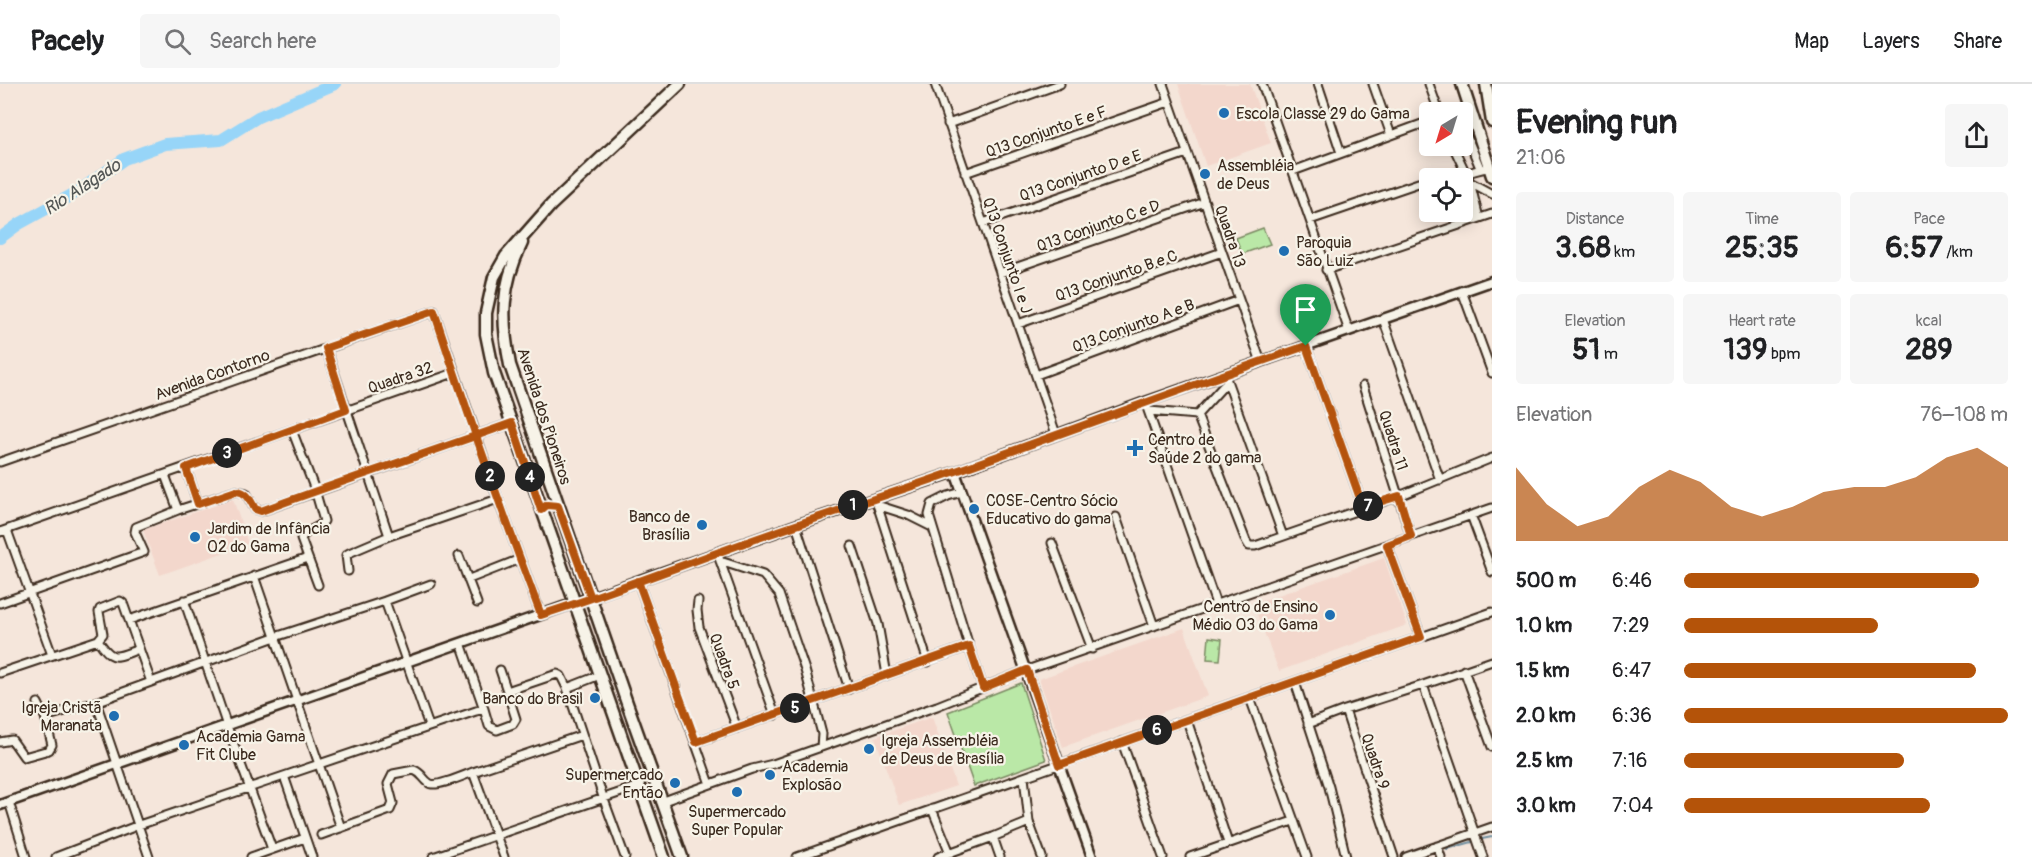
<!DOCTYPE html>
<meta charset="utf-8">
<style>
:root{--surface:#fff;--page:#f6f6f6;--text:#202124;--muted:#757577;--line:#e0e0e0;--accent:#b45309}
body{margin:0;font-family:Pangolin,sans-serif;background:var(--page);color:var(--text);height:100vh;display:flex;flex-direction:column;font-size:22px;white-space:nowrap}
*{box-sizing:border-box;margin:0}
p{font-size:20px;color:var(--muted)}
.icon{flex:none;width:33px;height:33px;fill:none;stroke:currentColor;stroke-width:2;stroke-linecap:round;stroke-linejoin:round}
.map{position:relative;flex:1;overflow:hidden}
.drawer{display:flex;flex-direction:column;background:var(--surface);width:540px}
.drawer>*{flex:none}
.needle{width:39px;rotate:218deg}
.fabs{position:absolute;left:1419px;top:18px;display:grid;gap:12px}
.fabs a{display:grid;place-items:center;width:54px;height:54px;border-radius:6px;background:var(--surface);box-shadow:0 3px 15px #0003;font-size:30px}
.pin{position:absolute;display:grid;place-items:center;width:51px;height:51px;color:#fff;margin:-62px -26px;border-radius:50% 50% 50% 0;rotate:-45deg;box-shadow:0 0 6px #0007}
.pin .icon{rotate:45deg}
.km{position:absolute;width:30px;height:30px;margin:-15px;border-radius:50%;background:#222;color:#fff;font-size:16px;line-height:30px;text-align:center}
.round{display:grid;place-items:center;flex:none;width:63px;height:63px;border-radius:6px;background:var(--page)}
.headline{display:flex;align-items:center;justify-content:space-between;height:102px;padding:0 24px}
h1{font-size:33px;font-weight:700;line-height:45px}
.stats{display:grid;grid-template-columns:repeat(3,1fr);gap:9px;height:102px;padding:6px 24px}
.stats div{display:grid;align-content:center;border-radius:6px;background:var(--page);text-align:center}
.stats b{font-size:30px;font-weight:700}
.stats small{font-size:16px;font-weight:400}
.stats p{font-size:16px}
.chart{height:168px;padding:12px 24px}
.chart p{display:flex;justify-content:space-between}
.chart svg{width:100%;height:108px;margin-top:6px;fill:var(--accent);opacity:.7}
ul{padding:0 24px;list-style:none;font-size:20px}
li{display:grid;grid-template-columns:96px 72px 1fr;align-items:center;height:45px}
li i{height:15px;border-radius:8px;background:var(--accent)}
header{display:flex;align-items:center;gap:36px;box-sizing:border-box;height:84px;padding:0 30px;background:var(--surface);border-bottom:2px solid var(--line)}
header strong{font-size:28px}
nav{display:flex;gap:33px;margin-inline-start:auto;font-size:21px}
.search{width:420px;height:54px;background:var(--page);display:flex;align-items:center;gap:15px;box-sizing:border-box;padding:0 21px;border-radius:6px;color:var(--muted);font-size:22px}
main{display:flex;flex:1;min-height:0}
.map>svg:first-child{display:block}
.built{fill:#f3d7cc}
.green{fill:#bae8a7;stroke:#7a8962;stroke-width:1.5}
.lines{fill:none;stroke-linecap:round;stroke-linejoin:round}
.stream{stroke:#7291a1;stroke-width:2}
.river{stroke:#97d5f8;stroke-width:12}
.minor-casing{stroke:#3b2a1e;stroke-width:11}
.tertiary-casing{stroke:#3b2a1e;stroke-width:13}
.primary-casing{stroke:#3b2a1e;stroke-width:15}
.trunk-casing{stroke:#3b2a1e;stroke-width:15}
.minor{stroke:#f7f3e8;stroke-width:7}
.tertiary{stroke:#f7f3e8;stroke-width:8}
.primary{stroke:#f7f3e8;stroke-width:10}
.trunk{stroke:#f7f3e8;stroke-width:10}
.route-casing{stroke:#fff;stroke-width:12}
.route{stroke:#b45309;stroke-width:8}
.poi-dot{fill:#1f6fb2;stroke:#f7f3e8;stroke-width:2}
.labels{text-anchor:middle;stroke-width:4.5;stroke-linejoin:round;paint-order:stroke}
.poi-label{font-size:16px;fill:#3b2a1e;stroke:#f7f3e8;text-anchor:start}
.street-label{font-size:16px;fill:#3b2a1e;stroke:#f7f3e8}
.water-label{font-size:18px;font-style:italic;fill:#525554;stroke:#f7f3e8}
</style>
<header>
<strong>Pacely</strong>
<div class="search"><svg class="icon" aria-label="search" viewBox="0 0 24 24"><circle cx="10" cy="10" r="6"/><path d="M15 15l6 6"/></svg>Search here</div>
<nav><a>Map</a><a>Layers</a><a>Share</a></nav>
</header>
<main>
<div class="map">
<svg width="1492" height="773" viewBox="0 0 1492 773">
<rect width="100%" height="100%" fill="#f5e6db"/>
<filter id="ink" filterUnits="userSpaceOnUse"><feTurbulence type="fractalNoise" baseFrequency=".0167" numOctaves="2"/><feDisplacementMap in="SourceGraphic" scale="12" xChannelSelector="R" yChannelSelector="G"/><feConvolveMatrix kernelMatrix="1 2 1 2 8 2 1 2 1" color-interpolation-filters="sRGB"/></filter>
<g filter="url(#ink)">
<path class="built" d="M1178,0H1250L1271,59L1206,82Z
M233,415L248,460L160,491L143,446Z
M1384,474L1407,541L1279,587L1253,520Z
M1184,544L1208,612L1063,663L1039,595Z
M932,633L956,702L899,721L875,653Z"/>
<path class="green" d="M1263,144L1270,160L1242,170L1236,154Z
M1209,553L1222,555L1220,576L1207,575Z
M1021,599L1046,676L974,702L948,628Z"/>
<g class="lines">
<path class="stream" d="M1482,755L1492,753
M1447,765L1472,758
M1421,771L1433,768"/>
<path class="river" d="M0,154L19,140L79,107L124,75L165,60L221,56L258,33L335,0"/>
<defs>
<path id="minor" d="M935,0L1056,350
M1163,0L1261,278
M1262,0L1349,247
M1318,0L1341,69
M1373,0L1391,51
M1429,0L1439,28
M948,40L1060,0
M1462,51L1468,55L1480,84
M1453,62L1470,98L1479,134
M1293,87L1430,37
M965,89L1169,18
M1431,94C1444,90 1453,89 1465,89C1473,89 1478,84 1490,84
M1470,98L1492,110
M1310,136L1430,95
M983,139L1187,69
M1326,186L1492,130
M1000,189L1205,118
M1462,207L1492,289
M1383,235L1440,396
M1018,240L1222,168
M1306,262L1363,423
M326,264L389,452
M1036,291L1239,216
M1225,291L1283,452
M1363,302L1411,452
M1145,318L1216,520
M1149,327L1197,331
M1197,331L1246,457L1249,462H1255L1399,412L1492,374
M1197,331L1227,298
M292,346L315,406L324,437C318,446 305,445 301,455L318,501
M0,378L434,227L498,415L541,531
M186,384L198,420
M165,391L178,426
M962,408L948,412L932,420L929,431L969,562L983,604
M875,414L928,578
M877,421L908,431L932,443
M1471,431L1492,488
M1116,433L1154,542
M796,441L849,605
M7,446L52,571
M0,448L454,289
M1052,459L1092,565
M1387,461L1421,553
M852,462L878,540L887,591
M459,472L477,519
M719,474L775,631
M720,477L763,491L779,510L805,586L817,631L822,650L821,663
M348,487L346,471L349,469L389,452L498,415
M254,492L341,744
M469,495L520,475
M638,497L710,700
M184,516L227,642L272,765
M698,517L697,526L699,543L737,644
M0,519L144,468L135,448L136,443L178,426L236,407L246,409L255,425L261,427L512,339
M129,536L308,474
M98,556C113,579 116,573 139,565
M461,559L484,625
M500,586L507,607L557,590L561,592L567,604L603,713L625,773
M1464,586L1492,663
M0,589L98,556L103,550L99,528L100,525L120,517L123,519L151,598
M1295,598L1329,703L1346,773
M1423,601L1492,577
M567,604L600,591
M1250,614L1307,773
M96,618L149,773
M38,619L45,633L96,618L275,553L385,517
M1345,626L1423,601L1483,773
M1187,636L1228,759
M1308,640L1345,626L1394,773
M429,642L385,517L431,500
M0,658L12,656L24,673L49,666L52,661L45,633
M696,658L969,562
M1122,658L1163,773
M284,692L312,773
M1024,693L1029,738L1042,773
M9,718L26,773
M661,718L752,685L773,680L937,622L1027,586L1492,424
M932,725L950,769
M321,751L390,726L393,719L388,700L393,690L414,686C422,689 423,695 429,699C435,704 465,691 473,688
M993,753L1000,773
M1437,762L1441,773
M56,773L139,741L476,627L484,625L489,642L497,646L513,640L516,635L507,607
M251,773L305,754
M433,773L639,702
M504,773L473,688L582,651
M797,773L1492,528
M938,773L993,753L1029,738
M1190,773L1293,737
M1406,773L1492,743"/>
<path id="tertiary" d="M955,388L1092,773
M0,721L796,441L955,388L1145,318L1492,197"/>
<path id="primary" d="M522,159C501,202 501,235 510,281L628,622L682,773
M664,773L494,289L486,250V229L494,193L506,172L551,121L680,0"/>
<path id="trunk" d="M1462,0L1492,92
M1486,0L1492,38"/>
</defs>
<use href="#minor" class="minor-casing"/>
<use href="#tertiary" class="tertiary-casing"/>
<use href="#primary" class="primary-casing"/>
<use href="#trunk" class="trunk-casing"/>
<use href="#minor" class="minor"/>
<use href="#tertiary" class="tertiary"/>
<use href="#primary" class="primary"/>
<use href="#trunk" class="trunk"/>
</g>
</g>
<g class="lines" filter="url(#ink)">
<defs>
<path id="route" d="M1306,262C1189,302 1073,346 956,387C894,409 830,429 767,451C692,477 617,507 541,531C503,430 467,329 434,227L326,264L346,326L186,384L198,420L236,407C248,408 250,416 255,425L261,427C344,396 429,369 512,339L541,426L547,421L558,422L591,514L638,497L696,658L969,562L983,604L1027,586L1059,681L1421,553L1387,461L1411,452L1399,412L1363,423L1306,262"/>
</defs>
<use href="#route" class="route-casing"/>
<use href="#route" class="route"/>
</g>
<g class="poi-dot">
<circle cx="1224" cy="29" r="6"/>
<circle cx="1205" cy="90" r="6"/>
<circle cx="1284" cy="167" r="6"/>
<path d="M1132 355h6v6h6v6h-6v6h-6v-6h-6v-6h6z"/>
<circle cx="974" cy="425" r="6"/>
<circle cx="702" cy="441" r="6"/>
<circle cx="195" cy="453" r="6"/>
<circle cx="1330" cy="531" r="6"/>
<circle cx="595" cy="614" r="6"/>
<circle cx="114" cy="632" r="6"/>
<circle cx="184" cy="661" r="6"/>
<circle cx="869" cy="665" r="6"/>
<circle cx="770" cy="691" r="6"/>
<circle cx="675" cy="699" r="6"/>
<circle cx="737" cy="708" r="6"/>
</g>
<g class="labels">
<g class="poi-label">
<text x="1236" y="35">Escola Classe 29 do Gama</text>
<text x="1217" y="87">Assembléia<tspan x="1217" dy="18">de Deus</tspan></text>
<text x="1296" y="164">Paroquia<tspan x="1296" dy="18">São Luiz</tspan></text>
<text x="1148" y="361">Centro de<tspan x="1148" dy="18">Saúde 2 do gama</tspan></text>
<text x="986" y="422">COSE-Centro Sócio<tspan x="986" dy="18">Educativo do gama</tspan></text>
<text x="690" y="438" text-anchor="end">Banco de<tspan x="690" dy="18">Brasília</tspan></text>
<text x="207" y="450">Jardim de Infância<tspan x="207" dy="18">02 do Gama</tspan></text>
<text x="1318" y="528" text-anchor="end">Centro de Ensino<tspan x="1318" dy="18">Médio 03 do Gama</tspan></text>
<text x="583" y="620" text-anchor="end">Banco do Brasil</text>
<text x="102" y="629" text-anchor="end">Igreja Cristã<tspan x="102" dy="18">Maranata</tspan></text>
<text x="196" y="658">Academia Gama<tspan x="196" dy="18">Fit Clube</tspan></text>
<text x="881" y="662">Igreja Assembléia<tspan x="881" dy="18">de Deus de Brasília</tspan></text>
<text x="782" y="688">Academia<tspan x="782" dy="18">Explosão</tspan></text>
<text x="663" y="696" text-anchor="end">Supermercado<tspan x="663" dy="18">Então</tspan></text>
<text x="737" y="733" text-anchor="middle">Supermercado<tspan x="737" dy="18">Super Popular</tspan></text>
</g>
<g class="street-label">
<text transform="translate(1046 47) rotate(-19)" y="6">Q13 Conjunto E e F</text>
<text transform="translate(1080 91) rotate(-19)" y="6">Q13 Conjunto D e E</text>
<text transform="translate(1098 141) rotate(-19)" y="6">Q13 Conjunto C e D</text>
<text transform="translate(1231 152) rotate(71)" y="6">Quadra 13</text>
<text transform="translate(1008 171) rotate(71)" y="6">Q13 Conjunto I e J</text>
<text transform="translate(1116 191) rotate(-19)" y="6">Q13 Conjunto B e C</text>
<text transform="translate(1133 241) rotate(-20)" y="6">Q13 Conjunto A e B</text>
<text transform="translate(212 290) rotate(-20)" y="6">Avenida Contorno</text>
<text transform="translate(400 293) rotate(-19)" y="6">Quadra 32</text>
<text transform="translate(545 332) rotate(72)" y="6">Avenida dos Pioneiros</text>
<text transform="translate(1394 356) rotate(72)" y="6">Quadra 11</text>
<text transform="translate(725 577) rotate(70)" y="6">Quadra 5</text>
<text transform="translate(1376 677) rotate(71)" y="6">Quadra 9</text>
</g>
<g class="water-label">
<text transform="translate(82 103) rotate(-33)" y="6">Rio Alagado</text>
</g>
</g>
</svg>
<div class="fabs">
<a><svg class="needle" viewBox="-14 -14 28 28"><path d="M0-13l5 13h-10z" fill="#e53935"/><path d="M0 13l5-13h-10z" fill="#757577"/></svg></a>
<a><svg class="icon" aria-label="locate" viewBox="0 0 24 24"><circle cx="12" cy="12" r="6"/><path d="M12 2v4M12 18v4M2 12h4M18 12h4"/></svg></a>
</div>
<div class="pin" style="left:1306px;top:262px;background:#1e9e55"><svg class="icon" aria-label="arrive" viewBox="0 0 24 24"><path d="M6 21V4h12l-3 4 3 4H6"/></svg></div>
<b class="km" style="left:853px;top:421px">1</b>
<b class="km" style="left:490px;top:392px">2</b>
<b class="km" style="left:227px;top:369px">3</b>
<b class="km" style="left:530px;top:393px">4</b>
<b class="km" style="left:795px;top:624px">5</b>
<b class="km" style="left:1157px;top:646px">6</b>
<b class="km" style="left:1368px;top:422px">7</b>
</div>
<section class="drawer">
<div class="headline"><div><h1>Evening run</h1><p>21:06</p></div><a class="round"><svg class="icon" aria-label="share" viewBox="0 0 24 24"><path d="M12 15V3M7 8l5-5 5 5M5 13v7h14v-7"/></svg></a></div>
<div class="stats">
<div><p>Distance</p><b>3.68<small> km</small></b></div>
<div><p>Time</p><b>25:35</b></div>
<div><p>Pace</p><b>6:57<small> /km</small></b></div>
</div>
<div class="stats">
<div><p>Elevation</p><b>51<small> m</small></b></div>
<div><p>Heart rate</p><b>139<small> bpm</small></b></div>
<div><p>kcal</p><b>289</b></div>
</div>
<div class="chart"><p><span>Elevation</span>76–108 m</p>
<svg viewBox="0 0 160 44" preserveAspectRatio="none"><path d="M0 44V14L10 29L20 38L30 34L40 22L50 15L60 20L70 30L80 34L90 30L100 24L110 22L120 22L130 18L140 10L150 6L160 14V44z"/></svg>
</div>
<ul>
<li><b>500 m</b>6:46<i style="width:91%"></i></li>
<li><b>1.0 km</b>7:29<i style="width:60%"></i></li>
<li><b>1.5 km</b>6:47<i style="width:90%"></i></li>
<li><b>2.0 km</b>6:36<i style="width:100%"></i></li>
<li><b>2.5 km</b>7:16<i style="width:68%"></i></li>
<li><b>3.0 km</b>7:04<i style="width:76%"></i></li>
</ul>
</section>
</main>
